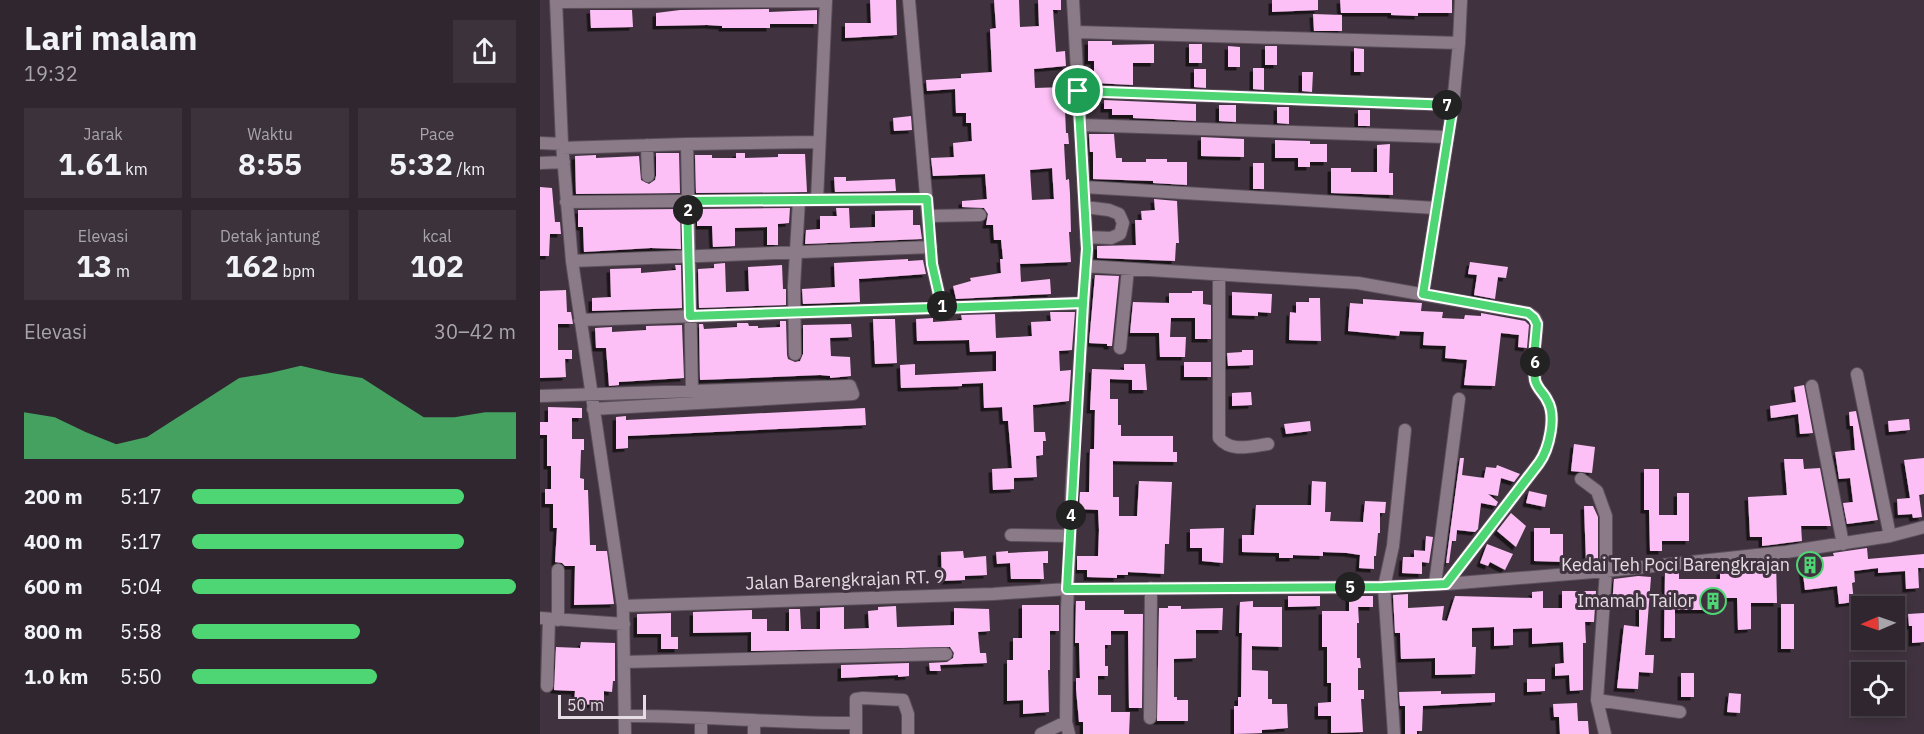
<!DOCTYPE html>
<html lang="id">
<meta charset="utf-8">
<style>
:root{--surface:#30262f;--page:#3c323b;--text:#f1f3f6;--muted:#a8a5aa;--line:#4b434b;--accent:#4ed675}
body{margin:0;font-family:"IBM Plex Sans",sans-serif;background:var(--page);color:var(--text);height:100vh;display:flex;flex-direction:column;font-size:22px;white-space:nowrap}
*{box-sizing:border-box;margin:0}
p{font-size:20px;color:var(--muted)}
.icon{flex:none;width:33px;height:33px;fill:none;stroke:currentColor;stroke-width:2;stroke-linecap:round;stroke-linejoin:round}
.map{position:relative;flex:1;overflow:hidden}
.panel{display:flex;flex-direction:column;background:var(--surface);width:540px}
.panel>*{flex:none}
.needle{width:39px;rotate:268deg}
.fabs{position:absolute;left:1311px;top:596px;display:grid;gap:12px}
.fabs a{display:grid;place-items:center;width:54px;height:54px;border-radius:0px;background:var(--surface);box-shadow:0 3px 9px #0003,0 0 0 2px var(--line);font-size:30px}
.scale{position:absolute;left:18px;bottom:15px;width:88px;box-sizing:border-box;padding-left:6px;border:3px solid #e5dce4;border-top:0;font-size:16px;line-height:21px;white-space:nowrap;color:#e5dce4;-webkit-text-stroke:4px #40333f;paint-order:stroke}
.pin{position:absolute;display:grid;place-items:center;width:51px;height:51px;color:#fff;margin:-26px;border:3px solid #fff;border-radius:50%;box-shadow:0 2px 6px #0007}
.km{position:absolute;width:30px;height:30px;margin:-15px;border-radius:50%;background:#222;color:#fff;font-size:16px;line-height:30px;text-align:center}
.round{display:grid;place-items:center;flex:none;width:63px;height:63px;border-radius:0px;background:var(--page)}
.overview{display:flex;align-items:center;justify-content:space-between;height:102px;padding:0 24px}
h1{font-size:33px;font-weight:700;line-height:45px}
.figures{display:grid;grid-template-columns:repeat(3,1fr);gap:9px;height:102px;padding:6px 24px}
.figures div{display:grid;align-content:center;border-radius:0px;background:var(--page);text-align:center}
.figures b{font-size:30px;font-weight:700}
.figures small{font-size:16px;font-weight:400}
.figures p{font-size:16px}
.chart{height:168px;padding:12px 24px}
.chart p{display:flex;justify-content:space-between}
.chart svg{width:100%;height:108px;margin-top:6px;fill:var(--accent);opacity:.7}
ul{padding:0 24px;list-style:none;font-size:20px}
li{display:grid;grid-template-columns:96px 72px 1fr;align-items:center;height:45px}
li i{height:15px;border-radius:8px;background:var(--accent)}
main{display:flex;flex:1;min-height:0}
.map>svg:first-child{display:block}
.building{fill:#fcc0f6;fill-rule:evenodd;filter:url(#shadow)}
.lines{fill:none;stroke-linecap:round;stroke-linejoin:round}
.minor-casing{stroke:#5c505b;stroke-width:14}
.minor{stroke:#8b7b89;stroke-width:12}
.route-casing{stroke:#fff;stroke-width:12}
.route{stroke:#4ed675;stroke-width:8}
.labels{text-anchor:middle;stroke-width:6;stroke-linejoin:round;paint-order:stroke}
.poi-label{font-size:18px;fill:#e5dce4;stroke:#40333f;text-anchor:end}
.street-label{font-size:18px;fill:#e5dce4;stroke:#40333f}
</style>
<main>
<section class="panel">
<div class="overview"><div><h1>Lari malam</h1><p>19:32</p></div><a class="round"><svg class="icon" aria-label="share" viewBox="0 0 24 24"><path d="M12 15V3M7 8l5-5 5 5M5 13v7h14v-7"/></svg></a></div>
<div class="figures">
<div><p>Jarak</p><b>1.61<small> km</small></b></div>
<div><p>Waktu</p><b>8:55</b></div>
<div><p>Pace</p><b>5:32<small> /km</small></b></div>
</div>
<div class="figures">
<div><p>Elevasi</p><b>13<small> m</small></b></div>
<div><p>Detak jantung</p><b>162<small> bpm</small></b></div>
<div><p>kcal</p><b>102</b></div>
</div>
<div class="chart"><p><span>Elevasi</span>30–42 m</p>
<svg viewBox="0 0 160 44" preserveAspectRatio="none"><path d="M0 44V25L10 27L20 33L30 38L40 35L50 27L60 19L70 11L80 9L90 6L100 9L110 11L120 19L130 27L140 27L150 25L160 25V44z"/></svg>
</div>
<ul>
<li><b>200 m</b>5:17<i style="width:84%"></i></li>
<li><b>400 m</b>5:17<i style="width:84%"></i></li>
<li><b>600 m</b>5:04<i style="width:100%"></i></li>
<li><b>800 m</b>5:58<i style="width:52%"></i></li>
<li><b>1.0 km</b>5:50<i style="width:57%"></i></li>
</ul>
</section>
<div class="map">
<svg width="1384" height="734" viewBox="0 0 1384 734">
<defs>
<filter id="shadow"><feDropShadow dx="-3.5" dy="3.5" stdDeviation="0" flood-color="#0009"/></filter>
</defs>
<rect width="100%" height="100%" fill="#40333f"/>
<path class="building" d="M330,0H356L357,35L305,38V23H331Z
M454,0H479L480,27L499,26L498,0H521V10H513L516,52L525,51L526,66L494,69L495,88L524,87L526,133H528L529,144H524L526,180L529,179L530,194L531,232H529L531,262L480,264L481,282L510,279L511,294L416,299L413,286L431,281L430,278L461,273L460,259H463L461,240H454L453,225H446L448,214L444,208L422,207V201L447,199L445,174L393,176L391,158L414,157L413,143L432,141L431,123H426V113H416L415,89L387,91L386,80L421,78V74L452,72L450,29L456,28ZM512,168L514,199L492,200L490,170Z
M732,0H778V10L732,12Z
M800,0H912V13H878V16L851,15V13H801Z
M229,9V12L277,10V24H230V28H182V26L167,25L116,26V13L140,10Z
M50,10H92L93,27L51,28Z
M773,14L802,15V31H774Z
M548,41H572V45L614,44V63H593V85L554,83V61H548Z
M649,44H662V63H649Z
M688,46L700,47V67H688Z
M725,46H737V65H725Z
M814,48L824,49V72H814Z
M713,68H724V90L713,89Z
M654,69H666V88L654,87Z
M762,72H773L772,92L762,91Z
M564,100L656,104V121L593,118V115H572V109H564Z
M679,105H696V122L679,121Z
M737,107H749V124L737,123Z
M818,110H830V126H818Z
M371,116L372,130L354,131L353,118Z
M549,134H574L576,158H582V162H606V159H627V162H647V185L613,183V181L553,179V152H550Z
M661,137L704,139V157L661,156Z
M735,140L770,141V144H787V162H770V167H758V158H735Z
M850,144L849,173H853V195L791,193V168H811V172H837V145Z
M116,153H139L140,193L36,194L35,156L56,155V158L99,156L101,180L109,184L115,180L116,176Z
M196,153H205V158L238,157V154H265L267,192L156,193L155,155H172V158H196Z
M713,163H724V189H713Z
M294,177H306V181L355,179L356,191L295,192Z
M0,187L12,188L15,222H20L21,234H10L9,256H0Z
M614,199L637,201L639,243H636L635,261L557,258V246L596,245L595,220H602L601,211L615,210Z
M250,208L249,223L238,224V245H227V227L195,228V246L173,247L172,226H157V209Z
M296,208H309L310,228L335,227V211L373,210V225H380L382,239L265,244L266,230L280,229V216H297Z
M140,209L141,249L111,248L44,252L43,227H38V210Z
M368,259V261L383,260L386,274L319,279L320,302L263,304L262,289L295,287L294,263Z
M930,262L968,267L966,278L958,277L955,299L934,295L937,275L928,274Z
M185,263L186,292L209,291L208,267L242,265L243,289H246V305L159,308L158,269L174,268V264Z
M135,265H141L142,308L52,311V298L71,297L70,269L101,268V273L136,270Z
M555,275L579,276L572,346H567V344L549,343Z
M26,290L27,312H31L33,324H18V350H32V359H25L26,377L0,378V291Z
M652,291H663V304L671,305V339H655V318H631L630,337H646L645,357H620L619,333H590L593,302L629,303V293H652Z
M692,292L732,294L731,313L718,312V316L692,315Z
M769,298H780L781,341L749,340L750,312L756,313V302H769Z
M823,299L882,303L881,311L903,312L902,318L924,319L925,315L941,316V313L985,321L989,325L987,348L978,347L979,335L961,333L955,386L924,385L927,360L905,358L906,346L883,345L884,332L860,331L859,336L808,331L810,303L823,304Z
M510,312H535L532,350L519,351L520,371L531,370L529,401L493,405L494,432H505L506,441H503V455L496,456L497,477L474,478V489L453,490L452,469L472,468L468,421H463L462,407L444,408L443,383L422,384V386L361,388L360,365L375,364V375L456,371V351L430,352L429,340L377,341L376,319L393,318V322L422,320L421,315L455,314L456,338L492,336L491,322L511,321Z
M333,319H355L357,363L335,364Z
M240,321H246L247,355L248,359L255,362L260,361L263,354V325L311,324L312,337L290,338L291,356L310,357L311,376L290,378V376L280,375L160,380L159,324H163L164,329L197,327V323H208L209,326H218V328L240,327Z
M142,325L144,378L79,382V385L69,386L66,348H56L55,328L72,327V332L106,330V326Z
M702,350H713V365L688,366L687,353L702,352Z
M644,362H671V377H644Z
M584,364H605L607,390H592V380L570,379V399H578V425H581V436H633V452H637V462L573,461V497H579V516H597L599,481L632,482L629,544H625L624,574L588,572V575H577V578L547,577V570H537V556H558L559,530L558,510L539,509L540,492H549L550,449H554L555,410H550L552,369L584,370Z
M1264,385L1273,433L1260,434L1258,414L1231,418L1230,406L1256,402L1254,387Z
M711,392L712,405L692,406V393Z
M8,407L42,408V418H32V439H44V450H41L40,478L44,479V490H48L50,545H56V551H67L74,604L34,605L35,566H25L22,563L15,562L17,528H13V504H5V489H11V466H7V435H0V422H8Z
M325,408L326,425L88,436V448L76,449V417L86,416V420Z
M1316,411L1338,520L1307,524L1303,503L1313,502L1310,478L1299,479L1295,452L1315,450L1313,426H1310L1309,412Z
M1369,419L1370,430L1349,432L1348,421Z
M770,421L771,431L746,434L744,424Z
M1034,444L1055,447L1052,473L1031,471Z
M920,458H924L922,475L944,478L946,467L956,468L957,465L980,474L974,482L961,478L958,496L948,494L958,502L956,506L941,503L938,529L935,532L917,530L916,541H912L909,563H906Z
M1384,458V494L1379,495L1382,517L1373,518L1372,514L1358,515L1357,499L1370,498L1364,460Z
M1244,459H1263L1264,469L1280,468L1291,526H1261L1262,541L1222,546V537H1210L1208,497L1247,495Z
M1104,469H1119V515H1137V493H1149V541H1122V551H1110L1109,510H1104Z
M772,481L786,482L785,512H791L790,521L823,522L825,501L846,502L845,513H840V533H838L836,556H834V569L819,568L820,555L807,553L783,552V556L753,555V558H739V553L702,552V535H714L716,505H771Z
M989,491L1007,495L1005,507L986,503Z
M1044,506H1053L1058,517V561L1046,562Z
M971,513L986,526L976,547L957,531Z
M684,528L683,563L662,561V548H650V529Z
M994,528H1010V534H1023V562L994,561Z
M886,536L893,537L889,563L882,562V574L862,573L863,557H874V550L885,551Z
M947,544L973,554L965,570L950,562L948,566L940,563Z
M1327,548L1328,559L1384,554V568H1378L1379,588L1366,589L1365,571L1338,573V568L1314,571L1315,582L1312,583L1314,602L1299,604L1297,586L1265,590L1261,559L1294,556L1293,553Z
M423,551L424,558L446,556L447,575L425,576V580L402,581L401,552Z
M468,551V553L508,551V563H503L504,579H471L470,563L457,564L456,552Z
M1236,561L1237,603H1211V629L1198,630L1197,598H1177V610H1135V638H1124L1125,573L1139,572V579H1180V571H1190V569H1199V566H1222V563Z
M1098,576L1111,577L1105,655H1114L1113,673L1099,672L1098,689L1077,688L1084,625L1099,627V606H1072L1074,579Z
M1003,591V608H1022V591H1056L1054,622H1045L1046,643H1043V690L1030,691L1029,675L1015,676V664L1024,663L1023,642L992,644V628L973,629V645L954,646V627L932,628V647H936L935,674L895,675V658L861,659L860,633H855L853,595L868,594V608L904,606L902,620L907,621L915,596L992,598V592Z
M748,596H780V606L748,607Z
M809,596H833V607H818L819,623H817V658H820L821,668H818V690H824V699H821L823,732L791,733V716H778V703L791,702V683H787V647H782V611H809Z
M536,601H545V610H584V614H603L602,708H589L588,631H571V645H565V666H568V676H558V695H571V712H590L589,734H543V722H539L536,689V678H540L539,643H535Z
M713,601V607H742V647L712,646V670L728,671V699H732V704H747L748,728L722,730V733L694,734V706H698V697H701L702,633H699L700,602Z
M1241,604H1254V649H1241Z
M482,605H519V631H510V670H508L509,712L483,714V700L467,701V660H473V638H482Z
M356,606L357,627L414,625V608L449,609L450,631L438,632L440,653H446L447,663L400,665L401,671H390L389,663L407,662L413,658L414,653L410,647L211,651V632L153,633V612L212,610V619H227V631H249V609H260L261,629H280V608L304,607V629L329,628L328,611L338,610V607Z
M628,606H641V609L683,608L682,630H656V658L634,659V697H637V700H648V721H617L619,608H628Z
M131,613V637H138V649H121V634H97V614Z
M1384,613V642L1372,643V626H1369L1368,614Z
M41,642L75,643V681H73L72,692L64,691V705L34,704L35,691L14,690L16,647L40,648Z
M369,663V676L358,677V675L301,678V665Z
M1141,673H1154V697H1141Z
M987,679H1005V691L987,692Z
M901,691V694L955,693V702L883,706L882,731H877V734H865V706H860L859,692Z
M1189,693L1201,694L1200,713L1187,712Z
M1037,703L1038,721H1048L1049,734H1020L1019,717H1014L1013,704Z"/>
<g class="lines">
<defs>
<path id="minor" d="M16,0L22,144L32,261L83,606L85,734
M369,0L392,264L402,308
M16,2L286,1
M535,32L919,43L913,105
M919,43L921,0
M538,91L913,105L883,294
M540,125L907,137
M0,143L22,144
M147,144L152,390
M107,145L108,176
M22,148L147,144L279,142
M0,163L24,162
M544,187L896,208
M277,200L286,0
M26,202L387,199
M545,207L569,210L579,214L583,223L580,234L571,238L546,237
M388,216L440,215
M32,261L391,247
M546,266L818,283L988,313L994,317L997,323C996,341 992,362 995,380C997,389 1004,393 1007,400C1017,416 1009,449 999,463L906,584
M679,275V438C691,453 712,446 728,444
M40,320L543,303
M580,348L588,269
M255,354L254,286L259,200
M1317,374L1350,536
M1272,386L1303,544
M0,396L310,386L313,394L53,409
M1041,479L1057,491L1066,516V571L1057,700L1065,734
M471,535L530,536
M18,570V620
M895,584L919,399
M83,606L453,594L527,589L844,587L906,584L1066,571L1246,552L1350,536L1384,527
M0,618L84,624
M84,662L406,654
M7,686L9,619
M1057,700L1140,712
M85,716C162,715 239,724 316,723
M610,718L611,588
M161,734V718
M214,734V721
M316,734V699L323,698L363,700L368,714V734
M501,734L526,722
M529,734L526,722L527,610L532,481L547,249L533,0
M854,734L844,587L853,546L865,430"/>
</defs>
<use href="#minor" class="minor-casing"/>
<use href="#minor" class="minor"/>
</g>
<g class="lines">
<defs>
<path id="route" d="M538,91L547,249L543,303L402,308L392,264L387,199L147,201L150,316L543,303L527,589L843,587L906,584L999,463C1009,449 1017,416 1007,400C1004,393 997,389 995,380C992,362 996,341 997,324L994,318L988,313L883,294L913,105L538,91"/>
</defs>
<use href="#route" class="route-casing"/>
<use href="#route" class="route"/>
</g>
<defs>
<symbol id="building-ring" viewBox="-11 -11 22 22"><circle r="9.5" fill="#40333f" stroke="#4ed675" stroke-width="1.5"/><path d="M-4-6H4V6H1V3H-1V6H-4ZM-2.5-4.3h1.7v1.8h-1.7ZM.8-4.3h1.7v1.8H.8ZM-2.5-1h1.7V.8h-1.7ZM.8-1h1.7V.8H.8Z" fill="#4ed675"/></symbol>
</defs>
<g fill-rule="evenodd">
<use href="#building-ring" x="1255" y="550" width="30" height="30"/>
<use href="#building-ring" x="1158" y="586" width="30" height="30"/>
</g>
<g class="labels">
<g class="poi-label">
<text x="1250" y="571">Kedai Teh Poci Barengkrajan</text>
<text x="1154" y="607">Imamah Tailor</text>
</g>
<g class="street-label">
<text transform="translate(305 580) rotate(-2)" y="6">Jalan Barengkrajan RT. 9</text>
</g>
</g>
</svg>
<div class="fabs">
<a><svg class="needle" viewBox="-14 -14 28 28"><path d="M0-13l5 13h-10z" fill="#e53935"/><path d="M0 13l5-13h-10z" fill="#a8a5aa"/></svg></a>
<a><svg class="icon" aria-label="locate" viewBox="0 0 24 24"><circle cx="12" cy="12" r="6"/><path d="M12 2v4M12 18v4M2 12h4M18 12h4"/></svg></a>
</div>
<div class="scale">50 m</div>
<div class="pin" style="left:538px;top:91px;background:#1e9e55"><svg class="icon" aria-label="arrive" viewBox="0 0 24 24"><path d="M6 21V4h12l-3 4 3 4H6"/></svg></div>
<b class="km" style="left:402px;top:306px">1</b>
<b class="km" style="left:148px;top:210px">2</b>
<b class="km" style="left:531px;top:515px">4</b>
<b class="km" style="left:810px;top:587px">5</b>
<b class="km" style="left:995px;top:362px">6</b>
<b class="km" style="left:907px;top:105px">7</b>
</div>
</main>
